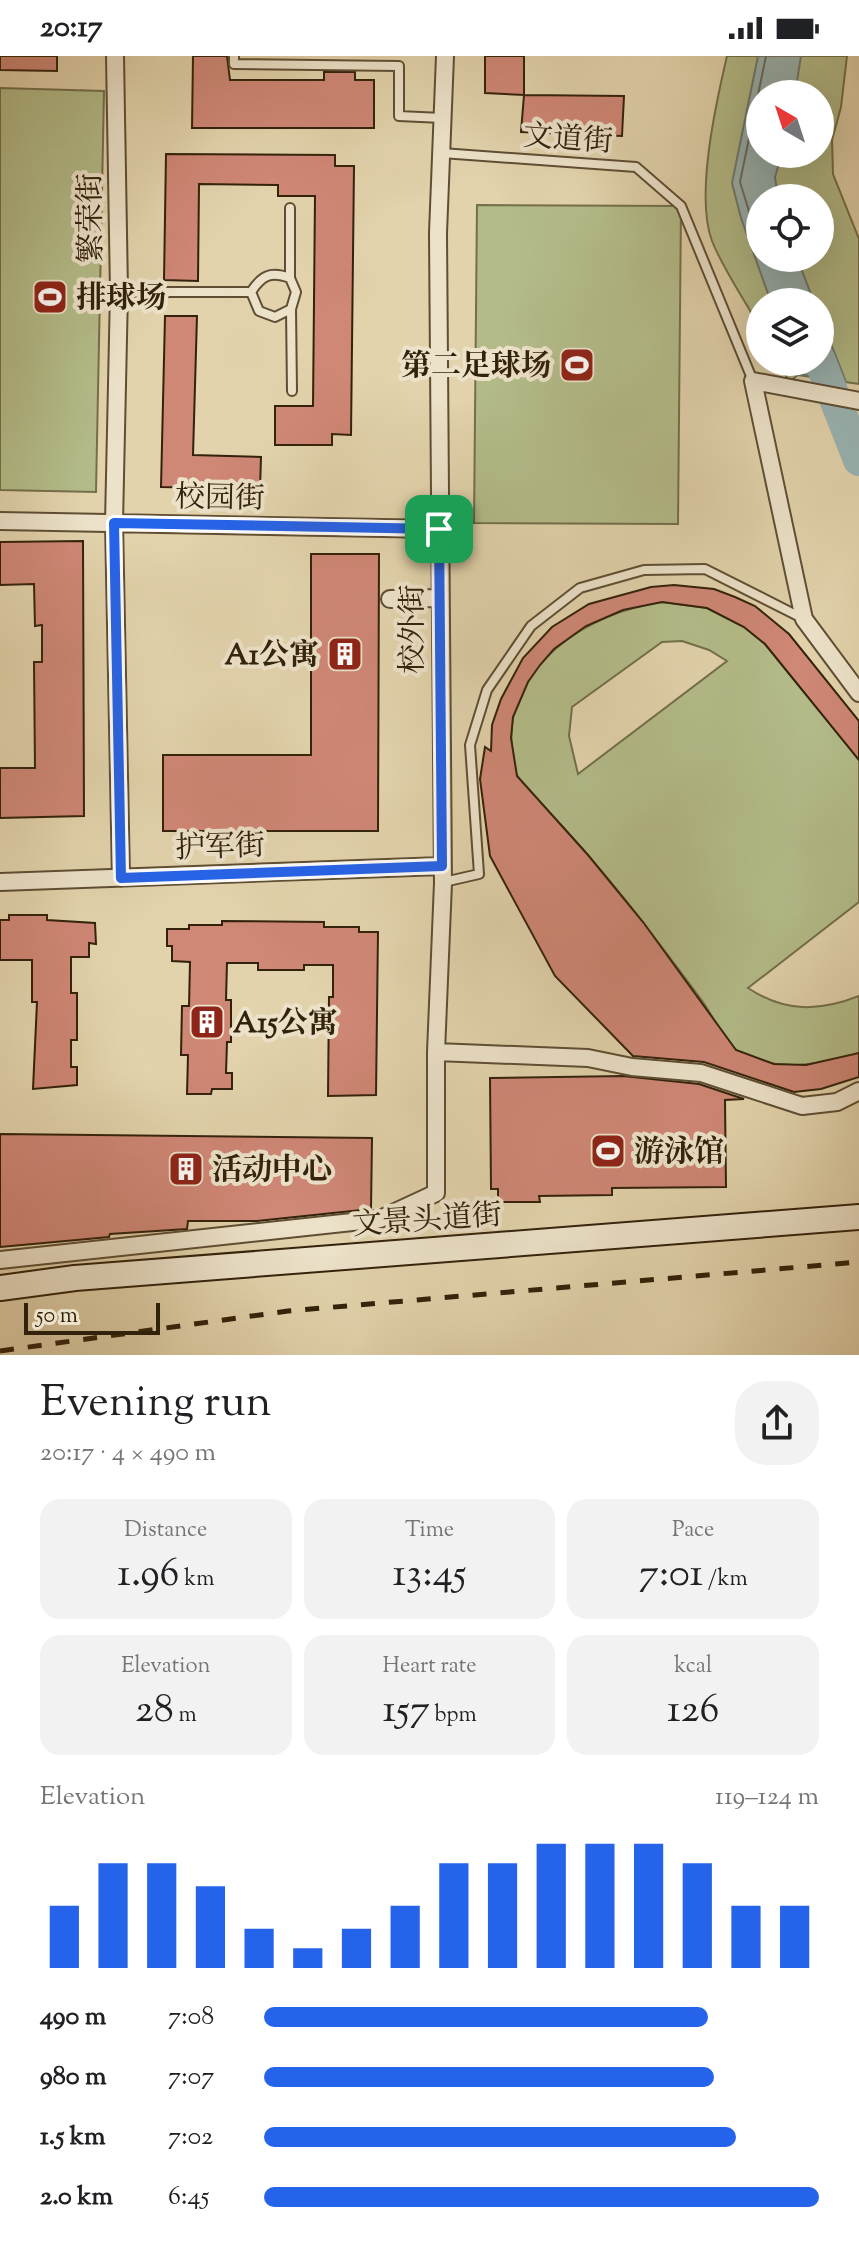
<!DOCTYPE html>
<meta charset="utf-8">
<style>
:root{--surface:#fff;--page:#f2f2f2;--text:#202124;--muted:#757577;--accent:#2563eb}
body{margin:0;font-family:"Sorts Mill Goudy","Noto Serif SC",serif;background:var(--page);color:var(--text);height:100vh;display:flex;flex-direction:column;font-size:30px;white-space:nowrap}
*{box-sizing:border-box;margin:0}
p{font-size:26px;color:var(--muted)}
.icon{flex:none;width:44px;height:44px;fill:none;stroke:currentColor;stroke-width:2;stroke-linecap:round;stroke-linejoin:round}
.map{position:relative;height:1299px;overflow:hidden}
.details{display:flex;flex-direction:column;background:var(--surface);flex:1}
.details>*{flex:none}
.needle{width:52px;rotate:321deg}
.controls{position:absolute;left:746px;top:24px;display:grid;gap:16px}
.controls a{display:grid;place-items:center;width:88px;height:88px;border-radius:50%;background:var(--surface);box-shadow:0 8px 32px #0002;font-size:40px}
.scale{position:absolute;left:24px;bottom:20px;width:136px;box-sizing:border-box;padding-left:8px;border:4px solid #33220b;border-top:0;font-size:22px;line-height:28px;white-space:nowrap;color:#33220b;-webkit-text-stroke:6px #ece2c9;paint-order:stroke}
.pin{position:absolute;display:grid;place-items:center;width:68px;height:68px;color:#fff;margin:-34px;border-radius:16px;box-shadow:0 4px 12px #0006}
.round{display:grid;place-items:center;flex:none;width:84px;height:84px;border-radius:32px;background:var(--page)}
.head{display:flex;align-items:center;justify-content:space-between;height:136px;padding:0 40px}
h1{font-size:44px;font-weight:600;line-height:60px}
.metrics{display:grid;grid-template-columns:repeat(3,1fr);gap:12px;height:136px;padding:8px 40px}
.metrics div{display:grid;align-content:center;border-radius:20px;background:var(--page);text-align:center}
.metrics b{font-size:40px;font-weight:600}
.metrics small{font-size:22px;font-weight:400}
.metrics p{font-size:22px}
.chart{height:224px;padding:16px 40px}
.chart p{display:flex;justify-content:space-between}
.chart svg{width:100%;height:144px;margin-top:8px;stroke:var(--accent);stroke-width:6}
ul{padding:0 40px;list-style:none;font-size:26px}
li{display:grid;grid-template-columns:128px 96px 1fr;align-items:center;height:60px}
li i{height:20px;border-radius:10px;background:var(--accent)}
.status{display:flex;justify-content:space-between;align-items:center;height:56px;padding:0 40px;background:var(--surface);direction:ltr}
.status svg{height:22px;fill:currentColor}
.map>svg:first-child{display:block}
.green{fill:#b3bc89;stroke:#736f4a;stroke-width:2;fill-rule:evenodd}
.water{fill:#99b5b4;stroke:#707a70;stroke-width:2}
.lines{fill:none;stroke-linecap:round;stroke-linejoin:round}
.shore{stroke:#666c60;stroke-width:2}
.river{stroke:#99b5b4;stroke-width:32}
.building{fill:#cf8776;stroke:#33220b;stroke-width:2}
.lane-casing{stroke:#5f4e33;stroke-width:12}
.street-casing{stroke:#5f4e33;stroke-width:20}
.secondary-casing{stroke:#33220b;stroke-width:28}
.lane{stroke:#ece2c9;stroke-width:8}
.street{stroke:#ece2c9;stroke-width:16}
.secondary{stroke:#ece2c9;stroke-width:24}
.rail{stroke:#33220b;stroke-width:5;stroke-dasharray:14 14;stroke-linecap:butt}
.route-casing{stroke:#fff;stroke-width:16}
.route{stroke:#2563eb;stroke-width:10}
.labels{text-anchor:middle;stroke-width:8;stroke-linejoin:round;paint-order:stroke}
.street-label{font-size:30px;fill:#33220b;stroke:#ece2c9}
.poi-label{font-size:30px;font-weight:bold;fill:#33220b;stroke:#ece2c9;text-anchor:start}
</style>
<div class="status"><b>20:17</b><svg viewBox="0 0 49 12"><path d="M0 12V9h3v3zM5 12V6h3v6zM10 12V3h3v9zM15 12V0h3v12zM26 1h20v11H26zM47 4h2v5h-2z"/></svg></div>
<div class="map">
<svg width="859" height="1299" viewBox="0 0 859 1299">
<rect width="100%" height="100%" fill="#e2d3ac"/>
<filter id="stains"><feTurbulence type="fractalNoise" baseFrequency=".0025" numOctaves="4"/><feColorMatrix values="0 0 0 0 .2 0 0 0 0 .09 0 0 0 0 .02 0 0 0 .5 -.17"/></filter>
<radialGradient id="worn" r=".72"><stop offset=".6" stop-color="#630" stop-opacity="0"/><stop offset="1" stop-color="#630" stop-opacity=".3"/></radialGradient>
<path class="green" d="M727,0H847L841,51L832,84L833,118L859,183V328L798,319L789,326L779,306H820V246H760V272C745,244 724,215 712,185C695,140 716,47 727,0ZM760,38H820V98H760ZM760,142H820V202H760Z
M0,32L104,35L96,436L0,434Z
M477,149L681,150L678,468L474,467Z
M662,546L707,552L744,571L765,588L859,704V846L748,932C784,956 819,956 859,940V996L856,998C819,1009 774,1017 738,995C724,986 713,960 703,946C684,920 664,894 645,869C619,835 591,802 563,771C549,755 528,739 518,721C513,713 513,700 512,691C503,609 592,555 662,546ZM682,585L709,594L727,605L578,718L569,680L572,651L662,586Z"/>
<path class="water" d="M758,0H801L795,38H760V98H782L775,121L778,142H760V202H797L814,246H771L741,162L732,127Z
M820,260L846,326L798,318L793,306H820Z"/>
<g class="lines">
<path class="shore" d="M760,191L740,126L766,0"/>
<path class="river" d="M820,305L859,404"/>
</g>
<path class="building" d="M0,0H57V15L0,14Z
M193,0H227L230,24H324V16H355V24H374V72H192Z
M485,0H524V39L485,37Z
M524,39L624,40L622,80L521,76Z
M166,98L335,99V110H354L351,379L332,378V389H275V350H313L315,140H278V129L199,128L198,225L164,224Z
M165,260H197L193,399L261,401L260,433L161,431Z
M83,485L84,760L0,762V712H35L34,606H42V569L35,570L34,528L0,529V486Z
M311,498H379L378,775H163V699H311Z
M674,529L714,533L735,541L755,550L789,578L859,665V704L765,588L744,571L707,552L662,546L623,554L586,570L554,593L540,609L528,626L513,661L511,682L517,720L588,799L643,866L736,994L774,1008L806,1009L859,997V1021L821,1033L794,1036L704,1006L633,1000L555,920L490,800L480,723L485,691L491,695L492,669L501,643L523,602L552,571L589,548L651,531Z
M9,859H47V864L95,867L96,888L89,887V901H71V937H77V984H71V1011H77V1029L33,1033L37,946H32V904H0V864H9Z
M222,865L324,866V871H359V876H378L376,1039L328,1040L329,941H333V909H304V914H258V907H227L226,944H231V986H227L226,1017H232V1033H212L211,1038H187L188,999H181L182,950H189L190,906L172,905V890H167V873H189V869H222Z
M623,1020L699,1028L744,1043L725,1044L726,1131L612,1132V1139L539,1140L540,1146H498V1133H491L490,1022Z
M0,1078L372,1082L371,1153L257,1165H188L187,1173L110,1178L109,1181L0,1191Z"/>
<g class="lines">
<defs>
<path id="lane" d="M234,0V8L399,10V60L442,62
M442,97L636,111L681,150L753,325
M290,222V152
M119,236H251C262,219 271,215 290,222L296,236L291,253L275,261L259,255L251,236
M291,253L292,335
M444,826L479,818L470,689L487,634L531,570L580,532L644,514L705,513L802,562"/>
<path id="street" d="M115,0L119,236L114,467L121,822
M445,0L438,177L443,827L436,996L588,1002L632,1011L701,1017L802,1050L837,1046L859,1035
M859,345L753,325L804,563L859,637
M0,465L439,473
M390,543L439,542
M0,826L442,810
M0,1204L380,1163L436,1137V996"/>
<path id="secondary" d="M0,1232L75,1222L859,1161"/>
</defs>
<use href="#lane" class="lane-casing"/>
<use href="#street" class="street-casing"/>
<use href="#secondary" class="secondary-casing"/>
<use href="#lane" class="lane"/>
<use href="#street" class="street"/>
<use href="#secondary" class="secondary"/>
<path class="rail" d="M0,1295L288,1255L859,1206"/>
</g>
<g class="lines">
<defs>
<path id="route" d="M114,467L439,473L442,810L121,822Z"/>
</defs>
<use href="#route" class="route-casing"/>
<use href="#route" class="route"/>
</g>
<defs>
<symbol id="stadium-square" viewBox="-11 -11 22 22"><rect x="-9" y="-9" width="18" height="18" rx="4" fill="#8f2418" stroke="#ece2c9"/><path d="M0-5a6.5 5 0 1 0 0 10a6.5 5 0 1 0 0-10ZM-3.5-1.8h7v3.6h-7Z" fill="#fff"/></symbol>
<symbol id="building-square" viewBox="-11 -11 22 22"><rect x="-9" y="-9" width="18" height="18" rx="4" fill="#8f2418" stroke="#ece2c9"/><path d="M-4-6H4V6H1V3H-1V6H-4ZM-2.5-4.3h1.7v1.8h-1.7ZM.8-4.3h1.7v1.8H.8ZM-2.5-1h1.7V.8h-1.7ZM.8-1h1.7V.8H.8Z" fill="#fff"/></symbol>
</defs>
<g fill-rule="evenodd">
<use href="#stadium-square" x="30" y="221" width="40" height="40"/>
<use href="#stadium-square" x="557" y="289" width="40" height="40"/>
<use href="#building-square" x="325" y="578" width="40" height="40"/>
<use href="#building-square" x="187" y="946" width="40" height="40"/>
<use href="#stadium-square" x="588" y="1075" width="40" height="40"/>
<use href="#building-square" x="166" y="1093" width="40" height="40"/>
</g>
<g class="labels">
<g class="street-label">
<text transform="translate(568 82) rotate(4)" y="10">文道街</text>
<text transform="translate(90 162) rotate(-91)" y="10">繁荣街</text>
<text transform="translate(220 441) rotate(1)" y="10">校园街</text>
<text transform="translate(412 573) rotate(-90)" y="10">校外街</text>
<text transform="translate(220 790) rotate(-2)" y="10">护军街</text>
<text transform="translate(427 1163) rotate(-4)" y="10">文景头道街</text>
</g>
<g class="poi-label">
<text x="76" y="251">排球场</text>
<text x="551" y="319" text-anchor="end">第二足球场</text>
<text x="319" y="608" text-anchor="end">A1公寓</text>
<text x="233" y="976">A15公寓</text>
<text x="634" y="1105">游泳馆</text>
<text x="212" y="1123">活动中心</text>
</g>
</g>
<rect width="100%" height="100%" filter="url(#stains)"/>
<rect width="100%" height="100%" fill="url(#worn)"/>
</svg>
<div class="controls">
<a><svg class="needle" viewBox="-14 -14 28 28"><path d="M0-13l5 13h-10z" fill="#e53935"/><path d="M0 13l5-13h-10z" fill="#757577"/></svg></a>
<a><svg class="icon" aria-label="locate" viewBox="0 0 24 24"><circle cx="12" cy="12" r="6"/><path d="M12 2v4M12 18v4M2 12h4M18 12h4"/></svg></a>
<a><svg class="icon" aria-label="layers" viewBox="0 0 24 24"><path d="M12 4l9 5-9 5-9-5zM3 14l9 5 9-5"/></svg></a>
</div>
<div class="scale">50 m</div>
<div class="pin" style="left:439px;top:473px;background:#1e9e55"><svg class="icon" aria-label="arrive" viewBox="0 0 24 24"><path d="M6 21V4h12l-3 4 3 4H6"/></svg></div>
</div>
<section class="details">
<div class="head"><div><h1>Evening run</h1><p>20:17 · 4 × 490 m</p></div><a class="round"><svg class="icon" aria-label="share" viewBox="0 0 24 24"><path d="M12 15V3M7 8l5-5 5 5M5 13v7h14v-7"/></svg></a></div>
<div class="metrics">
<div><p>Distance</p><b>1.96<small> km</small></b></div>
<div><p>Time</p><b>13:45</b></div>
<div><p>Pace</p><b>7:01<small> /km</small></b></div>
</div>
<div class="metrics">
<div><p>Elevation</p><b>28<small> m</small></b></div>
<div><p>Heart rate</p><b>157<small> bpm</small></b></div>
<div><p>kcal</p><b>126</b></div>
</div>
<div class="chart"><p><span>Elevation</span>119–124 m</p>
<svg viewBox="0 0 160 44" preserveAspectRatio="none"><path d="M5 44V25M15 44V12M25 44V12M35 44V19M45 44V32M55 44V38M65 44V32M75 44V25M85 44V12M95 44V12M105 44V6M115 44V6M125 44V6M135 44V12M145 44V25M155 44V25"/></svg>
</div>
<ul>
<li><b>490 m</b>7:08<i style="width:80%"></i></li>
<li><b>980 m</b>7:07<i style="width:81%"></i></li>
<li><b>1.5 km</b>7:02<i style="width:85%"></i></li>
<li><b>2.0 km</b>6:45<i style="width:100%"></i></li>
</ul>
</section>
